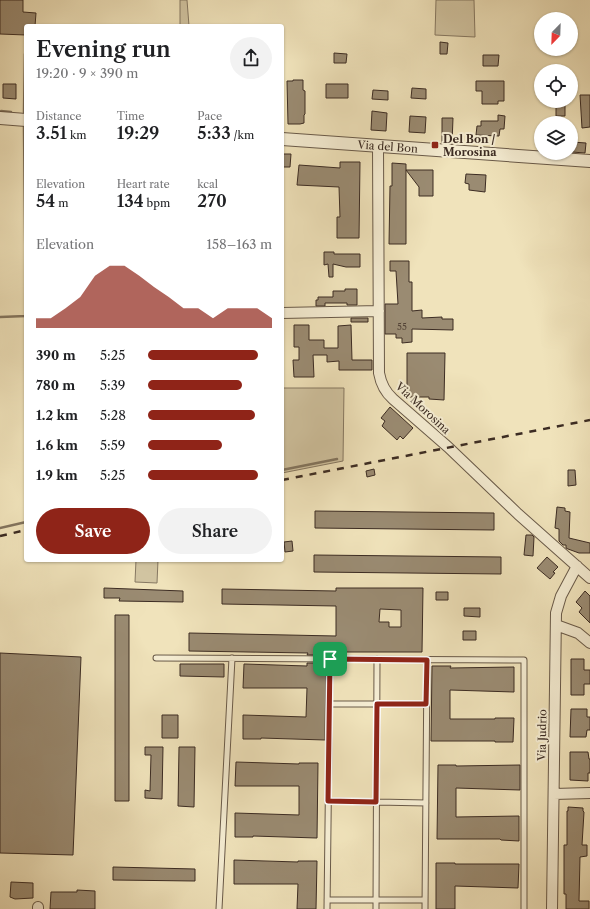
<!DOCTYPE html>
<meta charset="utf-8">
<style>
:root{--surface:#fff;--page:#f2f2f2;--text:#202124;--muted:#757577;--accent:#8f2418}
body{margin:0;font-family:"Libre Caslon Text",serif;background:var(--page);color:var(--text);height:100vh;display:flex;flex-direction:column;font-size:15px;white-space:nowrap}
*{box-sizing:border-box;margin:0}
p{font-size:13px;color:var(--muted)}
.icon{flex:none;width:22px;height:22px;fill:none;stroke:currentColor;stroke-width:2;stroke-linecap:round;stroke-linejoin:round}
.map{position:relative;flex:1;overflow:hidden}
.sheet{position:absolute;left:24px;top:24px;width:260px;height:538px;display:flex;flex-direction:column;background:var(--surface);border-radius:4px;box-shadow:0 1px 3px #0004}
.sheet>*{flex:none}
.needle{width:26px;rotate:203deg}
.tools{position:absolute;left:534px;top:12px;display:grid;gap:8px}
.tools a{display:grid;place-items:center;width:44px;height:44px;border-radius:50%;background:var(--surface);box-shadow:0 1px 3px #0004;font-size:20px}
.pin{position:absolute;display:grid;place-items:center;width:34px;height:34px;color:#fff;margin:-17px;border-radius:8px;box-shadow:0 2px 6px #0006}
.round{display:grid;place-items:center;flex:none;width:42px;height:42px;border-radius:21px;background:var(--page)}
.overview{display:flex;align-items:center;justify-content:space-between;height:68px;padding:0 12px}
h1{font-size:22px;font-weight:600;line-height:30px}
.metrics{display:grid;grid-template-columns:repeat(3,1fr);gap:6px;height:68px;padding:4px 12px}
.metrics div{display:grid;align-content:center}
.metrics b{font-size:17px;font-weight:600}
.metrics small{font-size:11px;font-weight:400}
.metrics p{font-size:11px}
.chart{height:112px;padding:8px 12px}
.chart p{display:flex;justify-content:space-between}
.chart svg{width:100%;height:72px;margin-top:4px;fill:var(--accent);opacity:.7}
.primary-button{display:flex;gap:8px;margin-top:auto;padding:8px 12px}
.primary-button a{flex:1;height:46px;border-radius:24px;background:var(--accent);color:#fff;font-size:16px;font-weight:600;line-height:46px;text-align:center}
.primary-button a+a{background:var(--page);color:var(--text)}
ul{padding:0 12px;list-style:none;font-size:13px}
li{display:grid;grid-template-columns:64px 48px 1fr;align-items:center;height:30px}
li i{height:10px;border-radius:5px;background:var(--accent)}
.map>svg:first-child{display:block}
.green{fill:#d1c4a1;stroke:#867862}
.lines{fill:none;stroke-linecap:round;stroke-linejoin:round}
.stream{stroke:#83755f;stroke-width:2.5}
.building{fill:#9a8b72;stroke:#3c2c23;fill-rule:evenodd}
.service-casing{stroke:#695a49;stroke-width:7}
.minor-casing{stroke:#695a49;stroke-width:12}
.tertiary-casing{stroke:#695a49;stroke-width:14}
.service{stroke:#f5edd3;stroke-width:5}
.minor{stroke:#f5edd3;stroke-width:10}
.tertiary{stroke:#f5edd3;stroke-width:12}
.rail{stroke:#3c2c23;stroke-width:2.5;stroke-dasharray:7 7;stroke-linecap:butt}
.route-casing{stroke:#fff;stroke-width:8}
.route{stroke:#8f2418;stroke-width:5}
.poi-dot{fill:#8f2418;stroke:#f5edd3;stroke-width:1.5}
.labels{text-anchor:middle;stroke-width:4;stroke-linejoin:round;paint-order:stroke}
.number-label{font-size:9px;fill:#544437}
.poi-label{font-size:11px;font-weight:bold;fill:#3c2c23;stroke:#f5edd3;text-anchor:start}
.street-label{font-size:11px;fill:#3c2c23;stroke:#f5edd3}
</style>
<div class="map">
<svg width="590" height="909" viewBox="0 0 590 909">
<rect width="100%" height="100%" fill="#f0e3bb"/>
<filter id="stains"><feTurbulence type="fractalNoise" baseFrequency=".005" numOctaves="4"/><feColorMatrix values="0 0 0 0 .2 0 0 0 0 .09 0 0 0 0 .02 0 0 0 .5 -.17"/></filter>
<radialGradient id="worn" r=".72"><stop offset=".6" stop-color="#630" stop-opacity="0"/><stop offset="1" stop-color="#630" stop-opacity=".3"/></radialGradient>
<path class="green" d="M180,0H187L189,26H180Z
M436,0H474L475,37L435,35Z
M282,388H344L343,461L282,473Z
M136,560H158L157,583L135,582Z"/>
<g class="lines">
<path class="stream" d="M1,111L11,112
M24,112L25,54
M24,127L26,316
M0,317L26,316
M282,470L337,459
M0,528L26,522"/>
</g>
<path class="building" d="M0,0H23V12L36,13L35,26H26V35L0,34Z
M440,42L448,43L447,54H440Z
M334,53L347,54L346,63H334Z
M483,55H499L498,66H483Z
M293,80H303V90L305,91V114L304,115V123L300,124H288L287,81H293Z
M476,81H504V101H498V104H482V91H476Z
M3,84H16V99L3,98Z
M326,84H348V98H326Z
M412,88L426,89V99L411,98Z
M373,90L388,91V100L372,99Z
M580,95H590V127L582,128Z
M556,102H565V116H556Z
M372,111L387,113L386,131L371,130Z
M498,115L505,116L504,129H500L499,136L476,135L477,126H481V121H498Z
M410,116L426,117L425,133L409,132Z
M442,118H453L452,144L442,143Z
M572,142L586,143L585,153L572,152Z
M282,154H291L290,167H282Z
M340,162H360L359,238H337V217H340L339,187L297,185L299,165L340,168Z
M392,163L406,164V170H433V196H419V187L406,170V244H389L390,186H392Z
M466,174L486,175L485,192L469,190V184L465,183Z
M324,252H334V254H360V267H346L333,264V277H329L328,264L324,265Z
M390,261H409V282H412V311L422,310V318L442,317V319H453V330L412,329V342L402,343V338H396V334H385V304H398L396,271H390Z
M345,289H357V305H347V303H325V306H316V300H318V297H333V291H345Z
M351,318H368V322H351Z
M294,325H309V340H324V348H338V326L351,325L352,360H372V370H339V361L327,362V355H313L314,377H294L293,360H299V347H294Z
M407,353H445L444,400L429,399V397H407Z
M390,407L413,428L403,439L400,436L397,440L382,426L385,421L381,418Z
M374,469L375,475L367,477L366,471Z
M568,470H575L576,485L568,486Z
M557,507L565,508V511L570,512L569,538L590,543V553H579L568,549L566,548V545H563L559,541V529L555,528Z
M315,511L494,513V530L315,528Z
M526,535H532L534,537L533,556L524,555Z
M292,541L293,551L285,552L284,542Z
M314,555L501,557V574L314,572Z
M547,557L558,567L553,572L555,573L550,579L537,568Z
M104,588L183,591V602L119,601L120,598H104Z
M336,588H423L422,652H328L326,655H307L308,653L189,651V633L336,636V606L222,604V589L336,591ZM380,609L401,610V627H389V622H379Z
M585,591L590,596V623L579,612L582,608L576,602Z
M436,592H448V600H436Z
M464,608H480V617L464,616Z
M115,615H129V801H115Z
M463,631H476V640H463Z
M0,653L81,657L73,855L0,853Z
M571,659H584V670H590V684H584V695H571Z
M307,663H326L325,740L261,738V739H243V715L306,717L307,688H243L244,664L307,666Z
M180,664H224V677L180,676Z
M432,666H451L450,668L514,667V692L450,690V719H495V718H514L513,742H495V741H431Z
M571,709H587V717H590V730H587L586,737H570Z
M162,715H178V738H162Z
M145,747H163L162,799L145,798V790L150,791L151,755H145Z
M179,747H195L194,807L178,806Z
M570,752H588L589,759H590V773H588V781L570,780Z
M236,762L299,764V763H318L317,838L253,836V837H235V813L299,815V786H235Z
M438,765H456V766L520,765V790L456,788V817L519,816V841L501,840L500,839H437Z
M568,807L583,808V811L584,812L582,845H587V856L580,857L579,901H589V909H566V894H564V845H567V811H568Z
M234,860L298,862V861H317L316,909H297L298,884H234Z
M436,863H455V864H519L518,888L455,886V909H436Z
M113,867L195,869V881L113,880Z
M11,882L33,883V898L15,899L10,897Z
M77,890L95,891V909H50L51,892H77Z"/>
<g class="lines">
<defs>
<path id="service" d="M156,658L524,660V909
M330,704H426
M328,801L426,803
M327,900H425
M219,909L232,658
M327,909L330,659
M376,909L377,659
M425,909L427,660"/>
<path id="minor" d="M378,146L379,373C381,384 385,392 393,399L448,447L518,514L590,578
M282,313L379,311
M556,625L578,633L590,643
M554,794L590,793
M38,909V907
M552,909L556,613L561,596L577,566"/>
<g id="tertiary">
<path d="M0,118L26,120"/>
<path id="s1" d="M282,139L590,161"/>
</g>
</defs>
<use href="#service" class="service-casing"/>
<use href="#minor" class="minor-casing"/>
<use href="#tertiary" class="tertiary-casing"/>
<use href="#service" class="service"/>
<use href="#minor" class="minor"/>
<use href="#tertiary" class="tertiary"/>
<path class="rail" d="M282,480L590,420
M0,536L26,530"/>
</g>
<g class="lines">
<defs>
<path id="route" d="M330,659L427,660L426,704H377L376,802L328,801Z"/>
</defs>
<use href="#route" class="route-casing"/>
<use href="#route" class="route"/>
</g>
<rect class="poi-dot" x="431" y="141" width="8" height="8" rx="2"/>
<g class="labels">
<g class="number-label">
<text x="402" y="330">55</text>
</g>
<g class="poi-label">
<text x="443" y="143">Del Bon /<tspan x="443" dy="13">Morosina</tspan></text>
</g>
<g class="street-label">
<text dy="4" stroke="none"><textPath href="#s1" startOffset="106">Via del Bon</textPath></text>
<text transform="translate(423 408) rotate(43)" y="4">Via Morosina</text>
<text transform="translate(542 735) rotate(-89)" y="4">Via Judrio</text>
</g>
</g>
<rect width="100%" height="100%" filter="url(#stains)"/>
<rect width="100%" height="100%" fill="url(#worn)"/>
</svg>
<div class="tools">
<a><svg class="needle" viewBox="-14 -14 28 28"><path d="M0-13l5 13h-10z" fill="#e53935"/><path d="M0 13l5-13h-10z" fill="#757577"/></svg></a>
<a><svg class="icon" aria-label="locate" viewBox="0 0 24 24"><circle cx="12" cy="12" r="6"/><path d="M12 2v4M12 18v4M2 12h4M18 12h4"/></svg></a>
<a><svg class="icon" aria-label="layers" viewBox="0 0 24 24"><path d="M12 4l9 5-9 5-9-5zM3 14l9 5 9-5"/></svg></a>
</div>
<div class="pin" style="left:330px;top:659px;background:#1e9e55"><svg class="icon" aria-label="arrive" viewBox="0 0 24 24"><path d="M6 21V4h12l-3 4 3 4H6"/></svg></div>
<section class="sheet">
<div class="overview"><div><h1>Evening run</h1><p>19:20 · 9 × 390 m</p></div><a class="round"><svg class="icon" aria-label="share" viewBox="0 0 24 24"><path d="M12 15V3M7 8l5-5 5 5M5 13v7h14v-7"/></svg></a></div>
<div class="metrics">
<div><p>Distance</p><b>3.51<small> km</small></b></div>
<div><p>Time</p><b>19:29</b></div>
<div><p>Pace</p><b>5:33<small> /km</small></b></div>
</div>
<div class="metrics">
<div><p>Elevation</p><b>54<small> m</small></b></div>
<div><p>Heart rate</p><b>134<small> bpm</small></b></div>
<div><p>kcal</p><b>270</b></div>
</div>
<div class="chart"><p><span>Elevation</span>158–163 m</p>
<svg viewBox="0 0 160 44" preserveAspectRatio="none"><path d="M0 44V38L10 38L20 32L30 25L40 12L50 6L60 6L70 12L80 19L90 25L100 32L110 32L120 38L130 32L140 32L150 32L160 38V44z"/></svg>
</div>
<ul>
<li><b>390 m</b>5:25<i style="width:89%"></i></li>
<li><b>780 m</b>5:39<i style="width:76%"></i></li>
<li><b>1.2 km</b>5:28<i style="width:86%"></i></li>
<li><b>1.6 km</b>5:59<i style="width:60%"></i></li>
<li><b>1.9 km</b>5:25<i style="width:89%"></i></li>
</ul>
<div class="primary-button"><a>Save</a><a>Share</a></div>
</section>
</div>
